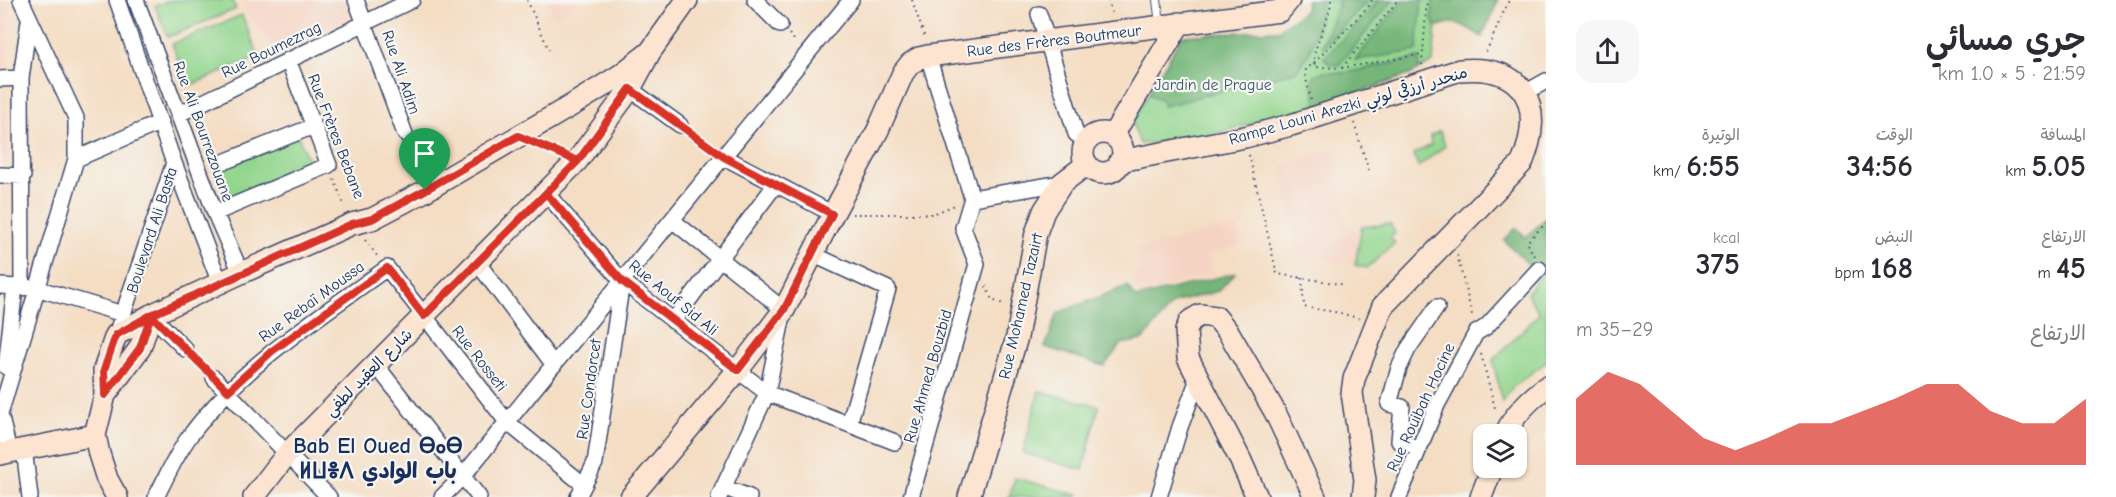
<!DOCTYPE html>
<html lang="ar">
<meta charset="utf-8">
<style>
:root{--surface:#fff;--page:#f7f7f7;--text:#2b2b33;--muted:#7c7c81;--accent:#d93025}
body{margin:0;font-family:"Comic Neue","Playpen Sans Arabic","Noto Sans Tifinagh",sans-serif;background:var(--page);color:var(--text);direction:rtl;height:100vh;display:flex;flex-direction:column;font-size:22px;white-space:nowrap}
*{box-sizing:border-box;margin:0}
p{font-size:20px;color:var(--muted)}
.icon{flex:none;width:33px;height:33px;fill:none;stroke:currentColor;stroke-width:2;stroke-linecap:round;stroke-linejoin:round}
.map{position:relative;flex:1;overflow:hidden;direction:ltr}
.sheet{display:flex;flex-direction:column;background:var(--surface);width:570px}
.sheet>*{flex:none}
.tools{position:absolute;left:1473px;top:424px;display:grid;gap:12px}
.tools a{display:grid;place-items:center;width:54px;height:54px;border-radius:12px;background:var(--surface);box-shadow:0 2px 4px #0004;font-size:30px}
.pin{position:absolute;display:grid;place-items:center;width:51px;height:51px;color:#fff;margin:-62px -26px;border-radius:50% 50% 50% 0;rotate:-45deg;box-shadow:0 0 6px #0007}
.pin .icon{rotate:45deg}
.round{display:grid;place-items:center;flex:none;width:63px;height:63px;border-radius:18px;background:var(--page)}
.headline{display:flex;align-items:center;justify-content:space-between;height:102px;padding:0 30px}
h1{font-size:33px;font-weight:600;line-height:45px}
.stats{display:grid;grid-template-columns:repeat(3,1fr);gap:9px;height:102px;padding:6px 30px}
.stats div{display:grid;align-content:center}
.stats b{font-size:30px;font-weight:600}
.stats small{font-size:16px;font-weight:400}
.stats p{font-size:16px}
.chart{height:168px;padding:12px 30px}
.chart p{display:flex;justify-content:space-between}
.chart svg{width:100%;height:108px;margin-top:6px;fill:var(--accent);opacity:.7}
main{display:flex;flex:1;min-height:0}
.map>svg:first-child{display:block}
.built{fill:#f5d3c2}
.green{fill:#92d58c;stroke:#568275;stroke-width:1.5}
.forest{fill:#75b678;stroke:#48726b;stroke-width:1.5}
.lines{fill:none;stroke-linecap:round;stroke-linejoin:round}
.lane-casing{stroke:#3c496d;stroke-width:10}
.street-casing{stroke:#3c496d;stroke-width:18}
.secondary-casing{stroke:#3c496d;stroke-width:24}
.path{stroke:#3c496d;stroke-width:2;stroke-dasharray:1.5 4.5;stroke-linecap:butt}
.lane{stroke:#fff;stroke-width:8}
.street{stroke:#fff;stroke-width:15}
.secondary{stroke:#fde4d1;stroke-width:21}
.route-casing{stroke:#fff;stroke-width:12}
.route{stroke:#d93025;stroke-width:8}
.labels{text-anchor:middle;stroke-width:4.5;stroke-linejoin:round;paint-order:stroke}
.street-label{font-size:16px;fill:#1b2f5e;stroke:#f6f6f2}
.park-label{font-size:16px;fill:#39586a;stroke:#f6f6f2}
.district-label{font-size:22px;font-weight:bold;fill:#1b2f5e;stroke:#f6f6f2}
</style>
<main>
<section class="sheet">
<div class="headline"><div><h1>جري مسائي</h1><p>21:59 · 5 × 1.0 km</p></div><a class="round"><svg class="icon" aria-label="share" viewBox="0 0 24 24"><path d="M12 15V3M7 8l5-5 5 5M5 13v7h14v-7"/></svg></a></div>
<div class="stats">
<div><p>المسافة</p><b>5.05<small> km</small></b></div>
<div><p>الوقت</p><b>34:56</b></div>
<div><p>الوتيرة</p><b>6:55<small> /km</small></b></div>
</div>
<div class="stats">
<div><p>الارتفاع</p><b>45<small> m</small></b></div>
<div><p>النبض</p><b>168<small> bpm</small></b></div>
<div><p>kcal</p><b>375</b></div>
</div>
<div class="chart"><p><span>الارتفاع</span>29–35 m</p>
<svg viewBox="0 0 160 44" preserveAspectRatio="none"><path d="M0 44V17L10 6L20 11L30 22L40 33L50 38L60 33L70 27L80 27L90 22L100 17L110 11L120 11L130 22L140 27L150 27L160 17V44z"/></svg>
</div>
</section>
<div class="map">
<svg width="1546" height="497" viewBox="0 0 1546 497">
<rect width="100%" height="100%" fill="#f6f6f2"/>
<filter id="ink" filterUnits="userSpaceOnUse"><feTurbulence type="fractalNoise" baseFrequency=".0167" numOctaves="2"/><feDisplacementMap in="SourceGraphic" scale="12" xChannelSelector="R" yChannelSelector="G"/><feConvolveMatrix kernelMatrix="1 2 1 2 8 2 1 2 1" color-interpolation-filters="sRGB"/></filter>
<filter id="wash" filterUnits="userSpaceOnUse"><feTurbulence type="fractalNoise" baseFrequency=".008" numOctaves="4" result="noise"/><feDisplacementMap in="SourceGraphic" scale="24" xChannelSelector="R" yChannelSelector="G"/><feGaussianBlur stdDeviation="1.35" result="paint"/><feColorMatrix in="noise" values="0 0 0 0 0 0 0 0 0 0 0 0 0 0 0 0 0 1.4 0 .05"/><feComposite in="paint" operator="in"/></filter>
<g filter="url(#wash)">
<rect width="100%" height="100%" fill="#f4ddc3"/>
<path class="built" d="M0,0H4L9,9L7,73L0,72Z
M241,0H355L360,15L325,31L322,26L311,32L304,40L277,54L248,17Z
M546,0H580L555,17Z
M0,112H7L8,159H0Z
M1331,148L1340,174L1347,228L1362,227L1355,265L1297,254L1282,166Z
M1238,226L1241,245L1208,254L1212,273L1137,294L1134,278L1140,264L1134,249Z"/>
<path class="green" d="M169,0H232L236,9L168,37L155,6Z
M1306,0H1498L1482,37C1464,25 1456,18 1436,27L1433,62L1411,74L1330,103L1288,115L1184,141L1140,144L1132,122L1182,36L1278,30L1305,11Z
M242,15L259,57L188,86L172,44Z
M1440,131L1445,146L1418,167L1414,154L1431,145L1430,136Z
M298,136L312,169L233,201L220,169Z
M1390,224L1395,233L1390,238L1395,243L1367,268L1355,265L1362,227Z
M1546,272V362L1514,386L1502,402L1493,360L1540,313L1527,294L1540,275Z
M1039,391L1099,406L1083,470L1023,453Z
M1015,478L1078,495L1077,497H1009Z"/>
<path class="forest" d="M1306,0H1322C1318,26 1315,51 1296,71L1164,106L1161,99L1148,94L1182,36L1278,30L1305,11Z
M1339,0H1368L1323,48L1322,44L1335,13Z
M1378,0H1393L1339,65L1330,64L1324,58L1371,10Z
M1403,0H1422L1417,51L1355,60Z
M1433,0H1498L1482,37C1464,25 1456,18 1436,27L1432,20Z
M1419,58V70L1411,74L1317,107L1312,80L1315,75L1322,72L1345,73Z
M1546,218V270L1537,273L1504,240L1516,228L1526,237Z
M1235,273L1218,291L1173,303L1143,340L1121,344L1104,366L1045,347L1058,313L1127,286L1136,298Z"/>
</g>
<g filter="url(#ink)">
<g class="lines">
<defs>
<path id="lane" d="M1157,0L1160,24"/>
<path id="street" d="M117,0L174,163L220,283
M136,0L215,213L241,273
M356,0L405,134
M755,0L780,25
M1039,14L1076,134L1086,142
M0,79L21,78
M630,89L680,125
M1530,90L1546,81
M179,114L412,0
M724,157L833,214
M76,159L161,122
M226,161L314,126
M0,175L23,176
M546,193L622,281L767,393L895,442
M972,198L1062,183
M215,213L329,165L288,60
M672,220L784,310L767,393L719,497
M812,254L888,289L849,424
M477,262L554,365
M0,286L36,288L123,314
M22,287L21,78L29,21
M151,315L185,349
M673,321L776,184
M116,335L174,163
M376,365L479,497
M6,367L15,287
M214,378L329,497
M24,449L30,497
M1419,449L1399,441L1402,407L1389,404L1399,368L1408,349L1437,307
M9,451L0,414L76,159V118L21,0
M723,487L749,497
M156,497C167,476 177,452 192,433C244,364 318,318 387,268L507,422L584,485
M442,497L463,476L851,0
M578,497L595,463L622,281
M911,497L977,264L963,228L972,198L928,56
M1159,497L1180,427L1198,379
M1399,497L1437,405L1476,333L1486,327L1539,269"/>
<path id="secondary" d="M1083 153a20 20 0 1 1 40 0a20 20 0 1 1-40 0Z
M1113,135L1180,23
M1120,161L1245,137L1291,125L1460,70C1524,64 1546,105 1522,163L1383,306L1354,379L1352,393L1365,480L1363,497
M105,395L140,348L151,315
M1505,435C1513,416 1530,399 1546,387
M0,454L95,435
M117,497L107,479L99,454L95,435L105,395L104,370L116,335L151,315L241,273L352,224L372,219L425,191L574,104L619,76L650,52
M254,497L287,454L577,161L630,89L650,52L687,0
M631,497L738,370L784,310L833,214L878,130L903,73L910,64L919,58L928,56L1280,11L1289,0
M969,497L1017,337L1036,233L1044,211L1062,183L1087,164
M1257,497L1240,459L1188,358L1186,331L1190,321L1200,315L1216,317L1229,333L1275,412L1315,497
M1481,497L1492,468"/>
</defs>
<use href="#lane" class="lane-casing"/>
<use href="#street" class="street-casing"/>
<use href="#secondary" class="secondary-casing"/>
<path class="path" d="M527,0L549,50
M912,0L925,38
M1108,0L1112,14
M1331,0C1331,20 1309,50 1315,67L1342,68L1423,54
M789,34L797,43
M1486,52L1509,0
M1422,65L1427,0
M1342,68L1398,0
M1311,100L1305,75L1306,69L1313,64L1369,6L1372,0
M1354,123L1369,171
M692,134L712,148
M540,145L559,153
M410,148L419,174
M1249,155L1277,274L1341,284
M334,179L345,207
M852,214H933L955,205
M365,240L378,257
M1457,255L1473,319
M1534,256L1527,242L1546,223
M1302,278L1304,307L1340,313L1361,319
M986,286L992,300L1006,305
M1481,354L1496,412
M195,359L204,368"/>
<use href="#lane" class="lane"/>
<use href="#street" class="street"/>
<use href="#secondary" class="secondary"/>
</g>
</g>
<g class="lines" filter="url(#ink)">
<defs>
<path id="route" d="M425,190L372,219L352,224L151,315L140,348L105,395L104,370L116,335L151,315L228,391L272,351L387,268L424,316L578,161L630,89L724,157L832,214L784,310L738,370L622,281L546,193L578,161L518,136L425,190"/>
</defs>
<use href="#route" class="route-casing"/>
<use href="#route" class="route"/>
</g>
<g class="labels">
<g class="street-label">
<text transform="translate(1054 40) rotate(-7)" y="6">Rue des Frères Boutmeur</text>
<text transform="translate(271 49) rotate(-26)" y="6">Rue Boumezrag</text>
<text transform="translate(402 72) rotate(71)" y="6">Rue Ali Adim</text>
<text transform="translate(1348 105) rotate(-16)" y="6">Rampe Louni Arezki منحدر أرزقي لوني</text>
<text transform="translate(204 131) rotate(70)" y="6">Rue Ali Bourrezouane</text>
<text transform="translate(337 136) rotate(69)" y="6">Rue Frères Bebane</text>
<text transform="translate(151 230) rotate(-72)" y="6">Boulevard Ali Basta</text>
<text transform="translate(674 297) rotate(39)" y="6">Rue Aouf Sid Ali</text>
<text transform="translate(311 301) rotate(-36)" y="6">Rue Rebaï Moussa</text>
<text transform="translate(1020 306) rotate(-77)" y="6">Rue Mohamed Tazairt</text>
<text transform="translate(480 358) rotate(52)" y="6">Rue Rosseti</text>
<text transform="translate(368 372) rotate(-45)" y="6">شارع العقيد لطفي</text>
<text transform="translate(927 376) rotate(-74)" y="6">Rue Ahmed Bouzbid</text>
<text transform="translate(588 389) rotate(-82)" y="6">Rue Condorcet</text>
<text transform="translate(1420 407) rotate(-65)" y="6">Rue Rouibah Hocine</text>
</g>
<g class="park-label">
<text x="1213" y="90">Jardin de Prague</text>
</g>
<g class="district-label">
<text x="378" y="453">Bab El Oued ⴱⴰⴱ<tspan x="378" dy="25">ⵍⵡⴻⴷ باب الوادي</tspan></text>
</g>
</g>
</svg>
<div class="tools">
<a><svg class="icon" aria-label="layers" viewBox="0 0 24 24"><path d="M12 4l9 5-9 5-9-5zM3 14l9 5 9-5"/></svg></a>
</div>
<div class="pin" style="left:425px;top:190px;background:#1e9e55"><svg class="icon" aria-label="arrive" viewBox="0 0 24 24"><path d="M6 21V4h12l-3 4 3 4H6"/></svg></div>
</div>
</main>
